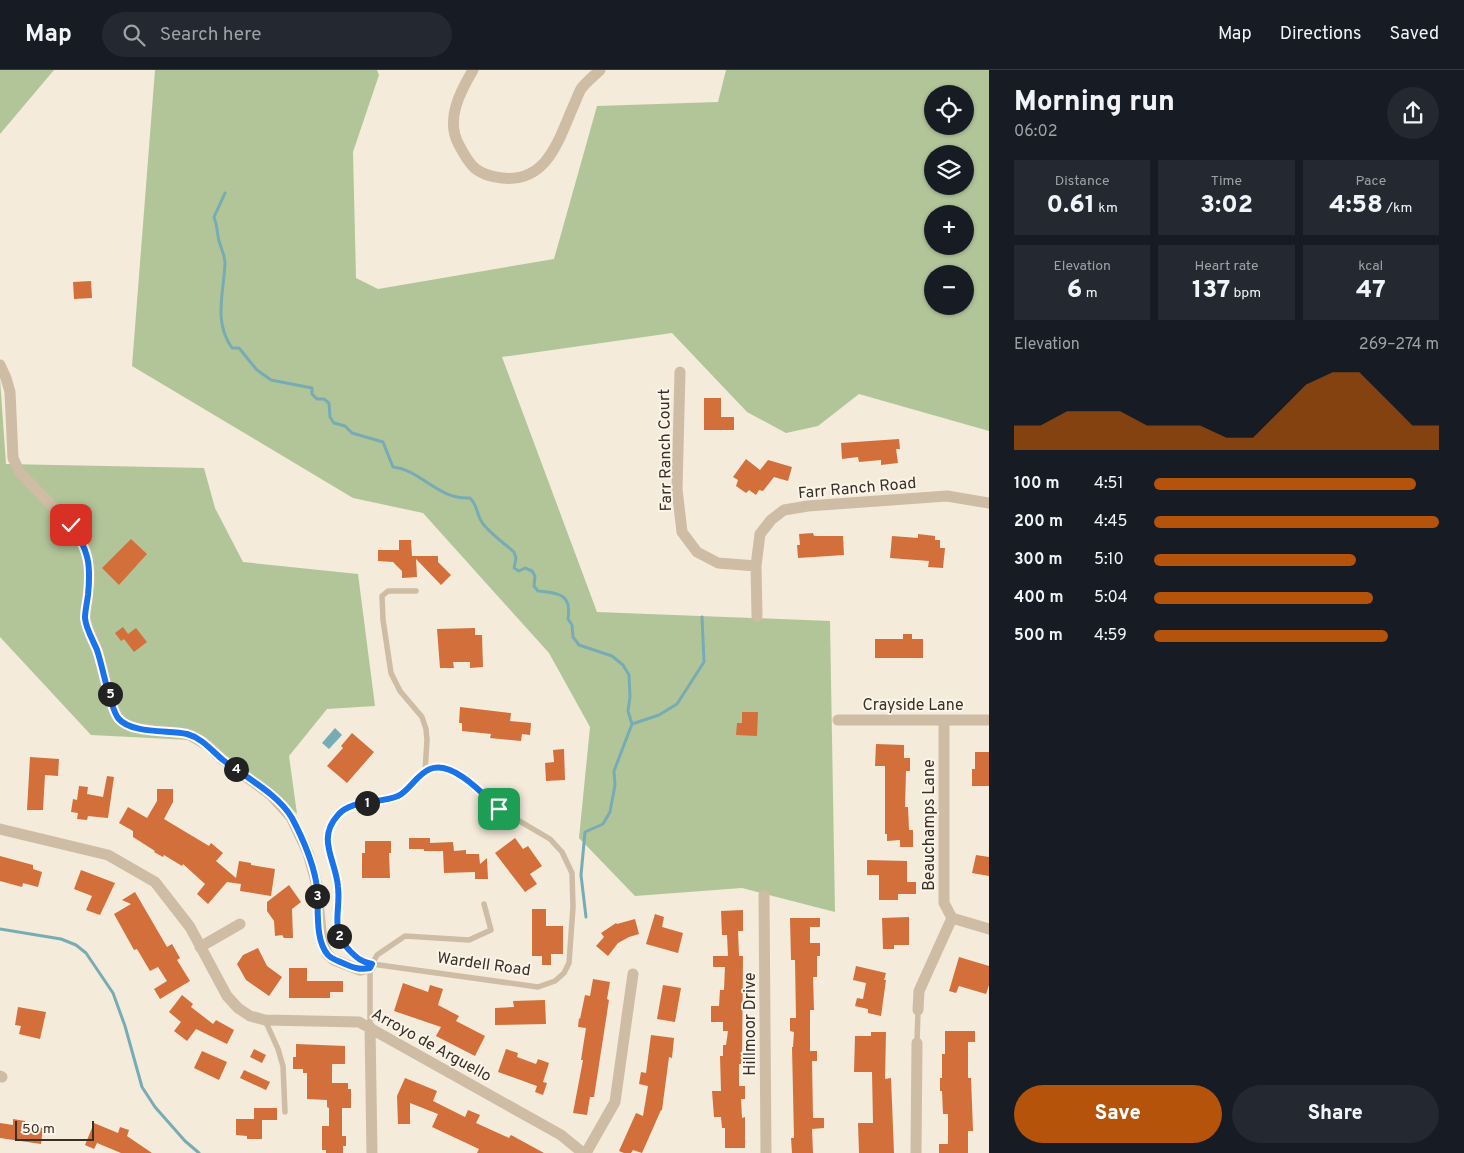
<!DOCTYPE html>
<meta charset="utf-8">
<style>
:root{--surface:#171b24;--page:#242831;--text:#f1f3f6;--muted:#9ea1a6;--line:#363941;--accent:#b45309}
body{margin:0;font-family:Overpass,sans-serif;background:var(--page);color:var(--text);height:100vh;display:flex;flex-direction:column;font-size:19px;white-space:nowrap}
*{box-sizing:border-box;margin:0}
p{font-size:16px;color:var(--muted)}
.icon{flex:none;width:28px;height:28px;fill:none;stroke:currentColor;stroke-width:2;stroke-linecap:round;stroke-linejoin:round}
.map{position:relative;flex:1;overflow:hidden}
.panel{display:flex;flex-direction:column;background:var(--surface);width:475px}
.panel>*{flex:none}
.buttons{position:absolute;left:924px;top:15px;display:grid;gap:10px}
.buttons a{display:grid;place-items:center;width:50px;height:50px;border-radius:50%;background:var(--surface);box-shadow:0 1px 4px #0004;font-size:25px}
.scale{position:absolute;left:15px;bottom:12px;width:79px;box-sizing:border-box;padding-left:5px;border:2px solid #392f27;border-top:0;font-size:14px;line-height:18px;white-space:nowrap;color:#392f27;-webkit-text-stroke:4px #fbf4e8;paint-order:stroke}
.pin{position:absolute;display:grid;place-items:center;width:42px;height:42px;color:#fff;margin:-21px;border-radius:10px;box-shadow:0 2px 8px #0006}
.km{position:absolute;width:25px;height:25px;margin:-12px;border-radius:50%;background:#222;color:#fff;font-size:14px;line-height:25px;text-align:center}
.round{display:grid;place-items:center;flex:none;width:52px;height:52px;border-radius:26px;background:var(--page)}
.head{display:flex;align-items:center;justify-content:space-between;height:85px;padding:0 25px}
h1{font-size:28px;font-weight:800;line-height:38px}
.metrics{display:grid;grid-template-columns:repeat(3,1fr);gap:8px;height:85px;padding:5px 25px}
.metrics div{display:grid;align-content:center;border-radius:0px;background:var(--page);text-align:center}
.metrics b{font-size:25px;font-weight:800}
.metrics small{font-size:14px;font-weight:400}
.metrics p{font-size:14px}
.chart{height:140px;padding:10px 25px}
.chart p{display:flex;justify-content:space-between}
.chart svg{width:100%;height:90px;margin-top:5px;fill:var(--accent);opacity:.7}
.cta{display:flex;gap:10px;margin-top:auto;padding:10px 25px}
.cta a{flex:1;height:58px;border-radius:30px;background:var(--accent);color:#fff;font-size:20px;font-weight:800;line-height:58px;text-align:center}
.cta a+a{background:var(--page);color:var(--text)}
ul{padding:0 25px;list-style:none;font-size:16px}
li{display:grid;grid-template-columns:80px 60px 1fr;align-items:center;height:38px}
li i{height:12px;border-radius:6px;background:var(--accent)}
header{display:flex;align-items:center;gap:30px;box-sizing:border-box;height:70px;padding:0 25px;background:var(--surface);border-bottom:1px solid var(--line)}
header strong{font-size:24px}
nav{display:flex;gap:28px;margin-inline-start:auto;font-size:18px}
.search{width:350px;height:45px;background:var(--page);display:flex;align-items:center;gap:12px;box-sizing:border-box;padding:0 18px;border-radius:28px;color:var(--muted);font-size:19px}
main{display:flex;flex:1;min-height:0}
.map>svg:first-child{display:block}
.green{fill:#b2c599;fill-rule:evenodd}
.water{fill:#77acb5}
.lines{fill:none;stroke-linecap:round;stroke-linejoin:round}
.stream{stroke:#77acb5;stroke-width:3}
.building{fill:#d26f3b}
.lane{stroke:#cebca5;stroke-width:5.5}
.street{stroke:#cebca5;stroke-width:11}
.route-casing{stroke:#fff;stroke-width:10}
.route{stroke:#1a73e8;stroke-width:6}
.labels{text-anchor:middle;stroke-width:4;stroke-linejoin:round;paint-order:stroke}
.street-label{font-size:16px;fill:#392f27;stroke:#fbf4e8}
</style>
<header>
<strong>Map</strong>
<div class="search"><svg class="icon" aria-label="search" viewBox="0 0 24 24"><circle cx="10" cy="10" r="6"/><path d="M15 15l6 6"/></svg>Search here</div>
<nav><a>Map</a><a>Directions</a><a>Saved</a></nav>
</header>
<main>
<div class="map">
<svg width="989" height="1083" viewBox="0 0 989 1083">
<rect width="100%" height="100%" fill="#f4ebdb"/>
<path class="green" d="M0,0H54L0,64Z
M155,0H377L379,5L353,82L356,208L378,219L554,189L597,36L718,32L726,0H989V361L859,324L818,356L786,363L747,342L672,263L502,287L597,542L830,551L835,842L742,818L635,826L579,768L590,657L549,583L423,443L353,428L132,296ZM932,24H965V56H932ZM932,84H965V116H932ZM932,144H965V176H932ZM932,204H965V236H932Z
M0,309L6,394L204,398L215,438L243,492L358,504L375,636L327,639L289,686L297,744L273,721L225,685L210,671L91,665L0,567Z"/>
<path class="water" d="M335,658L342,665L329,679L322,673Z"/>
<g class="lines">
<path class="stream" d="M225,123L214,147C217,155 217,159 218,166C219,175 225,184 225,193C224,223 213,251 232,278H239L257,300L271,310L312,318V324L317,329H324L329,333L330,347L334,353L345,356L352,363L383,372L393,397C421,400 438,430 470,428C479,437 476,446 484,455C492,465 504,473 514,482L516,488L514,498L519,501L525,498L532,501L535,506L534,516L538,521C559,523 572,524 568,549L572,555L573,567L579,575L612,586L623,595L629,605L630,627L628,641L632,654L614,701L615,715L610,742L603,754L585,762L581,805L586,847
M632,654L659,645L677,634L704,592L702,547
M0,859L61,869L76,875L86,883L113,923L125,956L142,1017L155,1037L185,1071L199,1083"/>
</g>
<path class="building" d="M91,211L92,228L74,229L73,212Z
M704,328H721V347H734V360H704Z
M899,369L900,379H896L898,393L881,395V390L859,392L858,387L842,389L841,373Z
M746,389L760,400L768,390L792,397L788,411L774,407L763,421L759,420L756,425L749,420L746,423L736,416L738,410L733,407Z
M813,463L814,466H843L844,485L798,488L797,475H800L799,464Z
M918,464L935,466V470H940V478H945L943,498L928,497L929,491L890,488L892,466L918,468Z
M131,469L147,484L119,515L102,498Z
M399,470H411L412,486H438V492L451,505L441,515L416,489L417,507L402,508V501L393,492L378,491V480H399Z
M123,557L128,564L136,558L147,572L134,582L124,569L121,571L115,563Z
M475,558V565H482L483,597L470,598V592H453L454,598H440L437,559Z
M903,564H912V569H923V588H875V569H903Z
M460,637L511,643L510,651L531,653L530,665L522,664L521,671L490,668L491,664L462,661V653H459Z
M742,642H758L757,666L736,665L737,653H742Z
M352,663L374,682L347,713L327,696L343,678L341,676Z
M876,674L904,675V688H910V701H906L905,737H908L909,760H913V777H900V770L887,771V764H885V696H875Z
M564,679L565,710L546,711L545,693L554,692L553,680Z
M975,682H989V716H972V699H975Z
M30,687L59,689L58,706L45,705L43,740H27Z
M107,706L114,707L108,748L88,746L87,750L77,749L78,743L71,742L73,729L77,730L79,716L88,717L87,724L103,727Z
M157,719H173V732L164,749L209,776L211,773L223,783L216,791L236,808L239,791L251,793V795L275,799L271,826L240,821L241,814L227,812L208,834L197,824L205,814L183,794L182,796L164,785L163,787L154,782L155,781L133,767V761L119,753L128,737L147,748L157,731Z
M409,768H430V773L453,772L454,781L466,780V784H479L480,794L487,788L488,809H475V802L444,803L443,781H424V779H409Z
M515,768L523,779L528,776L542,796L530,804L537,814L525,822L495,783Z
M365,771H391V783H389L390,808H362V783H365Z
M976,785L989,787V806L972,803Z
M0,786L33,795V799L42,802L38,817L23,813L22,817L0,811Z
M867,790L907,791V812H916V824H898V830H879V805H867Z
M81,800L115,813L100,845L86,840L92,826L74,819Z
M289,815L301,832L292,839L293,868H284L282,865L275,866L274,851L267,841V832Z
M135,822L167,877L172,874L180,888L177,890L190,911L160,929L154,919L167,911L158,897L150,901L137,879L134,880L114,844L131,834L122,830Z
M532,839H546V856H563V884H551V895H542V886H532Z
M743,840V861H738L739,886H743L742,994H739V1016H745V1029H741L742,1048L745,1047V1078H725V1058H722L721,1047H714L712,1021H721L720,986H723V975H726L728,961H723V952H711V936H719L720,920H724L725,897H713V886H728L727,865H722L721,841Z
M655,844L664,847L662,857L683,863L678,883L646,874Z
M909,847V875H894V879H883L882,848Z
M790,848H820V857H810V873H820V886H817V907H813L814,940H810V981H817V991H812L813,1048H824V1058L812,1059L813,1083H792L791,1068H794L792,977H793L794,962L790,961V948H796L795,890H791Z
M635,849L639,864L629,867L618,873L608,886L596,876L604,867L601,863L616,853L617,854Z
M258,878L267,896L282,907L269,926L246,910L237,894L243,885Z
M959,887L989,896V915L986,924L959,916L956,923L949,921Z
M856,896L886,903L884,910H886L881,946L868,943V939L855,936L857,928L863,929L866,913L853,910Z
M289,898H307V911H343V922H330V928H289Z
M593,909L610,912L607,929L609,930L594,1027H590L587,1045L573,1043L583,990H581L586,958L578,957L579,948L580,949L585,925L590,926Z
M403,913L428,922L430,915L443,919L438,935L459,946L456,951L485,966L475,986L436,966L441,957L394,941Z
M663,915L681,918L675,952L657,949Z
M182,925L193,934L191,937L213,954L216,950L234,960L227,974L196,959L187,971L174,961L181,952L169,942Z
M545,930L546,954L495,955V938L514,937L513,931Z
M18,937L46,942L40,969L19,964L21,956L15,955Z
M945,961H975V972H968V1008H971L973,1061H968V1083H939V1074H948V1044H943L942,1021H940V1008H942V984H945Z
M871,962H886L885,1009L891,1008L894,1083H859L858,1053H873L872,1002H854L855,966H871Z
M651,965L674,968L672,988L669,987L662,1040H661L642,1083L633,1080L631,1083H624L619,1081L636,1043L643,1046L648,1016L639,1014L641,1002L646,1003Z
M296,974L345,976V994H332V1013H348V1019H351V1038H342V1066H346V1076H343V1083H326V1080H322V1056H329V1038L327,1037V1030L307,1029V1003H303V999H293V987H296Z
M254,979L266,985L262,993L250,987Z
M506,979L518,983L517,987L536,994L538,989L549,993L543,1012L547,1013L543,1025L535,1022L537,1016L498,1002Z
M202,981L227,992L219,1010L194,998Z
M244,1000L270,1012L266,1020L240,1008Z
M405,1008L437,1021L433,1031L465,1047L468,1040L480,1045L476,1053L509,1068L511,1065L544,1083H477L479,1079L432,1057L438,1044L410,1033V1054H398L397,1026Z
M254,1038H277V1050H262V1069H247V1066L236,1065V1049H254Z
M13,1049L25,1051L24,1055L43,1058L41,1074L0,1068V1053L13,1055Z
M94,1053L118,1063L120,1057L129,1060L127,1066L152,1083H121L97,1073L94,1079L85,1075Z"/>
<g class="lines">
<path class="lane" d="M416,521H388L382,526L383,550L391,603L400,621L422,647L426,659L427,670L425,702
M440,698L450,700L468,711L499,739L550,769L562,782L572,803L573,837L569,893L564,903L555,911L538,917L372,894C369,893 364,893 361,891C355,888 344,876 340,869C333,853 340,833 338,816C335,796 320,773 332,753C341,738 357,733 374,731C379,731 385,731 389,730C410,723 417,701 440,698Z
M265,950L278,979L283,996L285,1042
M370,957V898L377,885L405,866L469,870L491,860L484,834
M917,973L918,940"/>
<path class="street" d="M473,0C460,22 445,50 459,75C470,96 476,105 502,108C547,113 558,71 573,37C576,31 578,24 581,19C586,12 594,6 600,0
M0,295L6,308L10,322L13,388L20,403L71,455L81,470L86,481L90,507L85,547L87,556L98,582L113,638L118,647L124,654L138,658L188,664L207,675L222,689L271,725L291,747L308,783L316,812L322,871L327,884L334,890L360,900L370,898
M680,302L677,419L682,462L697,482L718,493L756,496
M757,546L756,496L760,464L771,450L784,440L808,436L947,426L989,433
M838,650H989
M944,650V833L952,848L989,859
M0,759L108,785L155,812L190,857L227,926L238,938L250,946L265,950L359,952L561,1065L583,1083
M764,825L766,1083
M200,877L240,854
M918,940L919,921L952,848
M370,957L372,1083
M0,1006L2,1007
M586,1083L615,1032L633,904
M916,1083L917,973"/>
</g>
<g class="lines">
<defs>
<path id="route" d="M71,455C89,480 91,495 88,525C87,533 85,541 85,548C86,559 93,570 97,580C103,597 109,635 118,648C131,664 168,660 187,664C202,668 212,681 223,690C245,707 278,724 292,748C302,767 312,790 316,811C320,832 313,868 328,885C333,890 339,891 345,894C354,898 360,900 370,898L372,894C362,892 358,889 350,881C329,859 341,843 338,817C336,790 316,769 338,745C352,729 379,734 398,726C410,720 417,704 430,699C453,690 484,725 499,739"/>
</defs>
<use href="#route" class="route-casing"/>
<use href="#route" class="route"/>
</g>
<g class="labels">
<g class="street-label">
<text transform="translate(664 380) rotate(-91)" y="6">Farr Ranch Court</text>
<text transform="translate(857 417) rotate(-5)" y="6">Farr Ranch Road</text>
<text x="913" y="640">Crayside Lane</text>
<text transform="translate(928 755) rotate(-90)" y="6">Beauchamps Lane</text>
<text transform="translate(484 893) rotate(8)" y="6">Wardell Road</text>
<text transform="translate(749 954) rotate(-90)" y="6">Hillmoor Drive</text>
<text transform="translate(432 974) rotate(29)" y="6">Arroyo de Arguello</text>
</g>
</g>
</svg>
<div class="buttons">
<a><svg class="icon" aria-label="locate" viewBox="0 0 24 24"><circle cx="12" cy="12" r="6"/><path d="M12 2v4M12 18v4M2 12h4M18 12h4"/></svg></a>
<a><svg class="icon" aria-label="layers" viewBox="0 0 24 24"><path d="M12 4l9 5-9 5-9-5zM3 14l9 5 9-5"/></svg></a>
<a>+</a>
<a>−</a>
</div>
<div class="scale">50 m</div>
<div class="pin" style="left:499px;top:739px;background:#1e9e55"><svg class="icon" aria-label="arrive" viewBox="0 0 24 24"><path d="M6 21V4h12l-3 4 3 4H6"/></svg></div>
<div class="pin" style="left:71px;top:455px;background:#d93025"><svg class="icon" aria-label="check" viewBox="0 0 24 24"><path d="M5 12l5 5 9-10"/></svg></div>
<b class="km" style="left:367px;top:733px">1</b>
<b class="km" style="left:339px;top:866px">2</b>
<b class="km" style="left:317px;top:826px">3</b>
<b class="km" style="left:236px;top:699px">4</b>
<b class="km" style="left:110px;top:624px">5</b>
</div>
<section class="panel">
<div class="head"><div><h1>Morning run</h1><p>06:02</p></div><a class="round"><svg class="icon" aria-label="share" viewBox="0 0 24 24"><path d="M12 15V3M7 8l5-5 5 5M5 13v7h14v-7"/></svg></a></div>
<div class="metrics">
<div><p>Distance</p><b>0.61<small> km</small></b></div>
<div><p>Time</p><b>3:02</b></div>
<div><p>Pace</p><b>4:58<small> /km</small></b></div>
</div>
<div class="metrics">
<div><p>Elevation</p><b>6<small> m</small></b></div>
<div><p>Heart rate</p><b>137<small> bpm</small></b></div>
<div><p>kcal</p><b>47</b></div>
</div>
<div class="chart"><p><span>Elevation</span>269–274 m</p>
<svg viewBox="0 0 160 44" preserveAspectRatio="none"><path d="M0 44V32L10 32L20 25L30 25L40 25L50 32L60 32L70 32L80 38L90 38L100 25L110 12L120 6L130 6L140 19L150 32L160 32V44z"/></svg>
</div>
<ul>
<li><b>100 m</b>4:51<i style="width:92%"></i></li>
<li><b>200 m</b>4:45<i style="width:100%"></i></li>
<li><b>300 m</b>5:10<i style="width:71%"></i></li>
<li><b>400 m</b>5:04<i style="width:77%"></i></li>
<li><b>500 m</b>4:59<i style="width:82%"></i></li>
</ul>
<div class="cta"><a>Save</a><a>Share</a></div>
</section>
</main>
